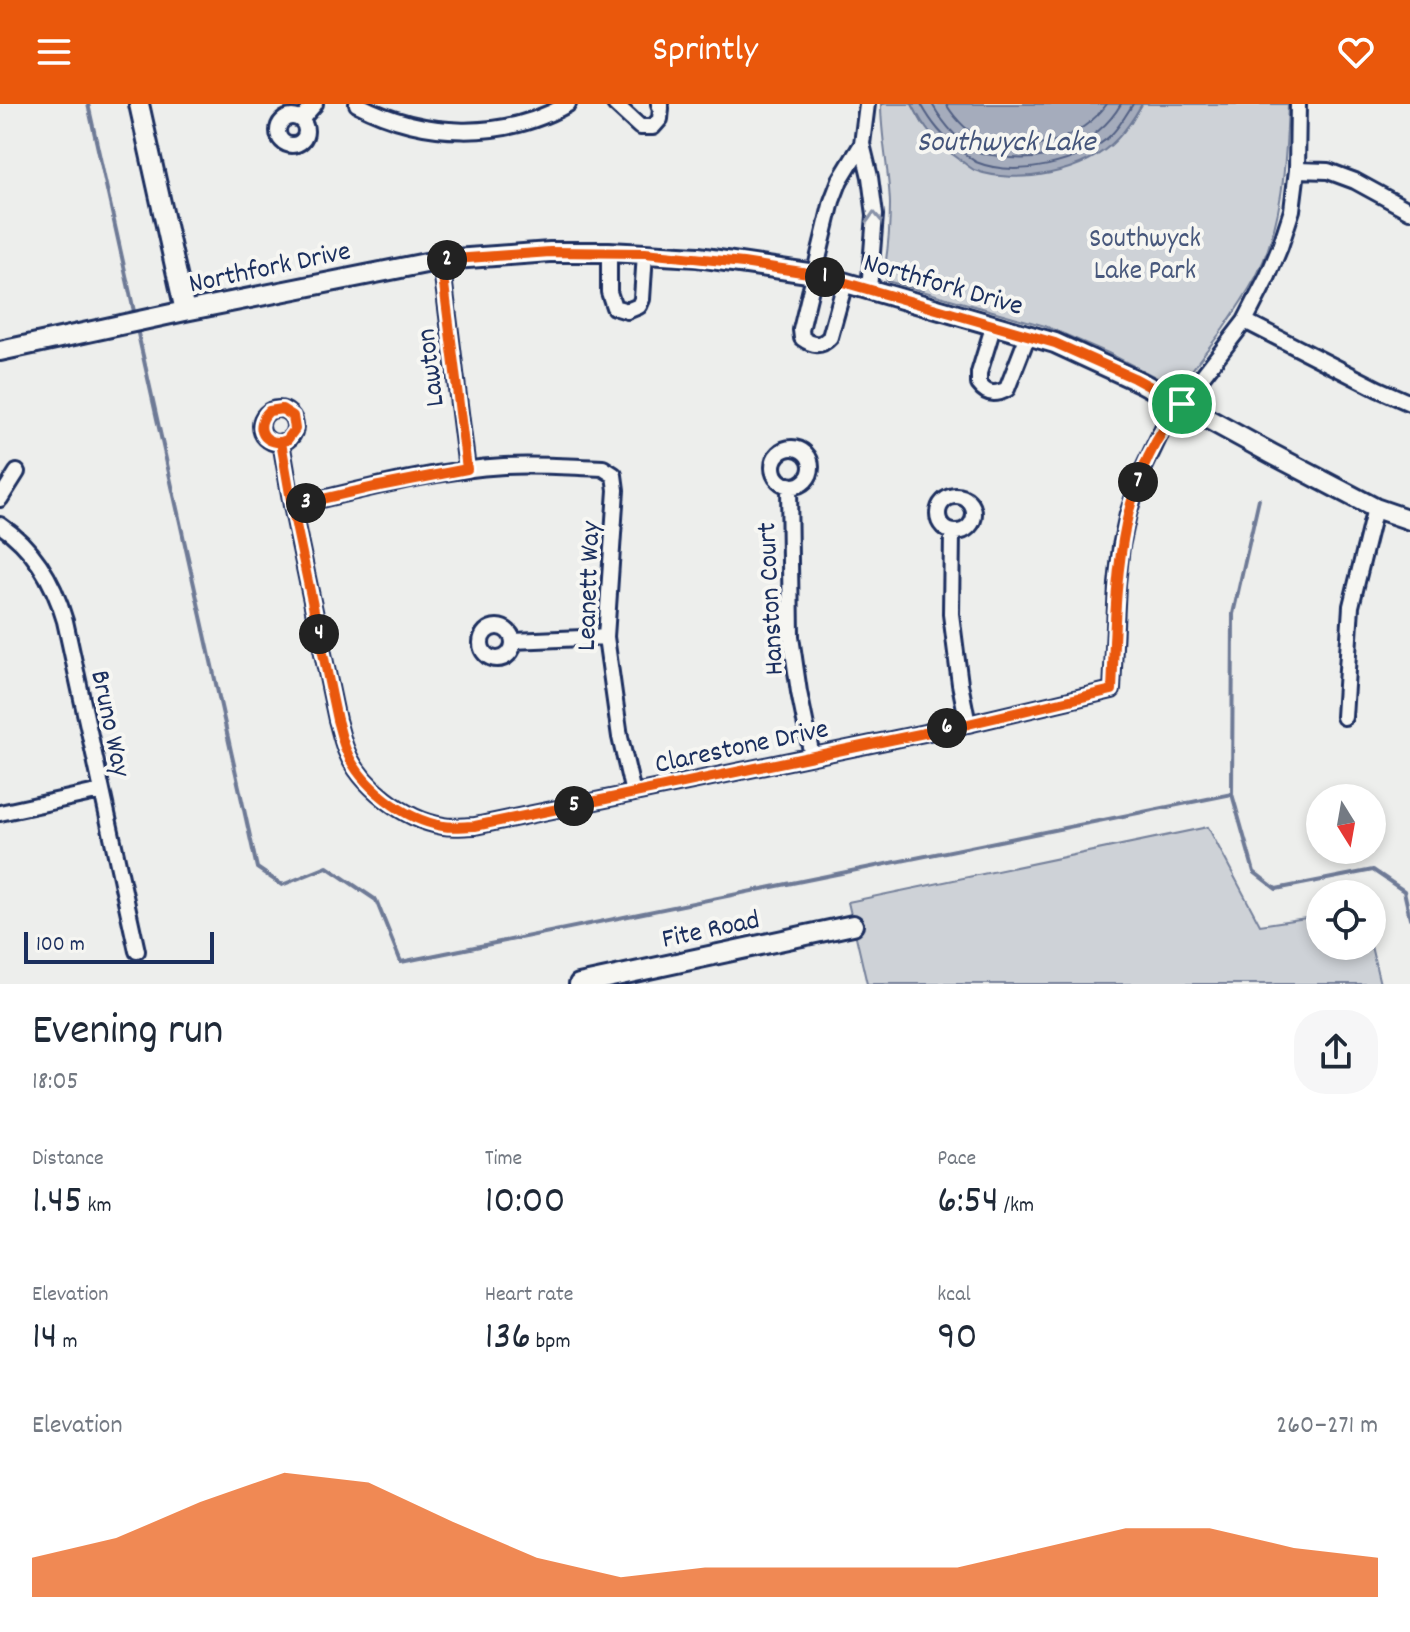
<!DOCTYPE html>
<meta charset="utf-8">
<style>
:root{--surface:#fff;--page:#f6f6f7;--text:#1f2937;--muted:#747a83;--accent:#ea580c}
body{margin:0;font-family:Dekko,sans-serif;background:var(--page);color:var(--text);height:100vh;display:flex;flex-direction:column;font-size:30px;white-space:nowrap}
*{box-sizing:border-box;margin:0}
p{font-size:26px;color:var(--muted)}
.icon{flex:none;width:44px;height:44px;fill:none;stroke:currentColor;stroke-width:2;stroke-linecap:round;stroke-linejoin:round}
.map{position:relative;height:880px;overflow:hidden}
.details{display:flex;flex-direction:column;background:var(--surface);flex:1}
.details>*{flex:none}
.needle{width:52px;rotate:169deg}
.controls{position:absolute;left:1306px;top:680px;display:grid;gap:16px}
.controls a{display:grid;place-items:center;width:80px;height:80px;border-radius:50%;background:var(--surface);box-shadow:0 4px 12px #0003;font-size:40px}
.scale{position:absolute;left:24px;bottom:20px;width:190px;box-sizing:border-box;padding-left:8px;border:4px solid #1b2f5e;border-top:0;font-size:22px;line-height:28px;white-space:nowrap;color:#1b2f5e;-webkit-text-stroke:6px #f6f6f2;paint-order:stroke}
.pin{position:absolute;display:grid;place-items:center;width:68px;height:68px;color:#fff;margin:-34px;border:4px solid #fff;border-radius:50%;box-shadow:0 2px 8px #0007}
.km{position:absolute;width:40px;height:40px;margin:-20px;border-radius:50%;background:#222;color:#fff;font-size:22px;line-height:40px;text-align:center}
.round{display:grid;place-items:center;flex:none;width:84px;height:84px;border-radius:32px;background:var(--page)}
.head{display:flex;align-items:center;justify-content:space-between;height:136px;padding:0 32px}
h1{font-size:44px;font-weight:600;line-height:60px}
.stats{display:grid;grid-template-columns:repeat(3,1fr);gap:12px;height:136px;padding:8px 32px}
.stats div{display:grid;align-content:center}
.stats b{font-size:40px;font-weight:600}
.stats small{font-size:22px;font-weight:400}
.stats p{font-size:22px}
.chart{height:224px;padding:16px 32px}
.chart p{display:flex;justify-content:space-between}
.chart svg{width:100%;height:144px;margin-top:8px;fill:var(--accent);opacity:.7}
header{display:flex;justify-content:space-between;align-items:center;height:104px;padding:0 32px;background:var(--accent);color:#fff;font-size:36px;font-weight:600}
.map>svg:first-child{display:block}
.green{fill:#ced2d7;stroke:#74809a;stroke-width:2}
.water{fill:#a5acbc;stroke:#6e7a96;stroke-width:2}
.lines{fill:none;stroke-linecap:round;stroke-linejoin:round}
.shore{stroke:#526184;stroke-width:2}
.stream{stroke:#6e7a96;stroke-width:4}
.street-casing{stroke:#1b2f5e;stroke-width:20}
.secondary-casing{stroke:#1b2f5e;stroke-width:24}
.street{stroke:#f6f6f2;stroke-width:14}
.secondary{stroke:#f6f6f2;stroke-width:18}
.oneway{stroke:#8892a8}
.route-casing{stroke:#fff;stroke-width:16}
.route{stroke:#ea580c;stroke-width:10}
.labels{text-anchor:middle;stroke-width:8;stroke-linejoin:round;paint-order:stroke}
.park-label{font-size:28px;fill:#48587c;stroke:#f6f6f2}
.street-label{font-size:28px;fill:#1b2f5e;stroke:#f6f6f2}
.water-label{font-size:30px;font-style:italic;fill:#44547a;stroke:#f6f6f2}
</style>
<header><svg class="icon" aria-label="menu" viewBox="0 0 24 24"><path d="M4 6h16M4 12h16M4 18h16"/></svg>Sprintly<svg class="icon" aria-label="heart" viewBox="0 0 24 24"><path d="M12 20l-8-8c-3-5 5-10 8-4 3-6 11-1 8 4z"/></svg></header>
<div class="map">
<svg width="1410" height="880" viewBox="0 0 1410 880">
<rect width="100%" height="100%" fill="#edeeec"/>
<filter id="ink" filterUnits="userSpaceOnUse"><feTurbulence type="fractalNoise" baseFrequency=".0125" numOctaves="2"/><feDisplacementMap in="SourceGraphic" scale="16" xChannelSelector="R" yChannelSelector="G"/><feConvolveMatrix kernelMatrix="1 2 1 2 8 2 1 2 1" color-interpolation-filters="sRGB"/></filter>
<g filter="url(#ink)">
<path class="green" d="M881,0H912L924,22L1131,19L1142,0H1288C1286,57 1283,121 1256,173C1246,191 1234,209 1223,225C1210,243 1195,259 1184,279L1171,281L1108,249L1045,222L887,177L884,169C888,146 890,123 890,100C889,66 881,34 881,0Z
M1208,723L1260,821L1320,812V842H1371L1380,880H867L848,798Z"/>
<path class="water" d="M912,0H1142C1135,12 1127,25 1117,35C1085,69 1017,82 974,66C969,63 964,59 959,55C935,38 925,26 912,0Z"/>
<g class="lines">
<path class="shore" d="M921,0C932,20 943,33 961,47C965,50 971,55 976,58C1015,74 1081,60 1111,31C1120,22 1126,11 1133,0
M932,0C943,19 959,39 979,48C985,50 992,51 998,52C1044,62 1097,41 1121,0
M946,0C955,15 971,32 988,38C1030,52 1081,35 1107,0"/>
<path class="stream" d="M88,0L135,212
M137,225L257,764L282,781L327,763L376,796L401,858L1232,690
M1259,395L1233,510L1232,690L1254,768L1276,785L1373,766L1404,787L1410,814"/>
<defs>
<path id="street" d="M357,0C423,34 503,37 568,0
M615,0L640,23H653L660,15L661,4L659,0
M867,0L862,40L870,73L875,111L869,186
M278 27a14 14 0 1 1 28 0a14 14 0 1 1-28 0Z
M301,16L315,0
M1297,66L1328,67L1355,77L1410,107
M609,148V188L614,203L627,207L639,202L642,195L645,149
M441,156L467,365
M845,179L830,233C821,243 813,242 802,234L801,226L832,97L840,76L862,40
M1245,217L1378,285L1410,299
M994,220L979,269V280C987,291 996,291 1007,285L1028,231
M261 322a17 17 0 1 1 34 0a17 17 0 1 1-34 0Z
M281,338L292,402L337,616C340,626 342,636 346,646C360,682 405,716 443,722C453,724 465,722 475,722L968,620L1112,586L1117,480L1121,442L1128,410L1141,370L1164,322L1245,217L1268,172L1280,143L1292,106L1297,66L1298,0
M773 363a19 19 0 1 1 38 0a19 19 0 1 1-38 0Z
M789,381L791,533L799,588L812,652
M938 410a18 18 0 1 1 36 0a18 18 0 1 1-36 0Z
M0,395L17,368
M292,402C361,386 435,366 504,362C537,360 571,363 603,364L614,371L616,386L606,533L620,633L633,689
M0,421C34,444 54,479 65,517L137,847
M952,428L951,510L960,580L968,620
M481 539a16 16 0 1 1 32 0a16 16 0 1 1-32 0Z
M513,537L606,533
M1344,613L1351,502L1375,404
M0,709L101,687"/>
<path id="secondary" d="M139,0L185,207
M0,247L185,207L441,156L550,148H609L698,153L815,170L1055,239L1142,279L1272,350L1375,404L1410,416
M579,880L853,821"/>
</defs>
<use href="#street" class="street-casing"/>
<use href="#secondary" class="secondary-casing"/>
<use href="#street" class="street"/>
<use href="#secondary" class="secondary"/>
</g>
<defs><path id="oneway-chevron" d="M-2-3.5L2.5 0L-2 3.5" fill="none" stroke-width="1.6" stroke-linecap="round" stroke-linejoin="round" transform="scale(2)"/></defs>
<use class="oneway" href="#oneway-chevron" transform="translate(874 113) rotate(-93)"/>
</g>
<g class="lines" filter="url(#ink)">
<defs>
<path id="route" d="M1182,300L1134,274L1055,239L815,170L743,159L645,149L550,148L441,156L467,365L374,383L292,402L281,338L287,336L295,325L293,312L282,305L269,307C255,321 261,339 281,338L292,402L337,616C340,626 342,636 346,646C360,682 405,716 443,722C453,724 465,722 475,722L968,620L1112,586C1117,484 1113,383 1182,300"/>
</defs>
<use href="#route" class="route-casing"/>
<use href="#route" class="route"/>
</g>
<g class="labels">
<g class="park-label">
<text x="1145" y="142">Southwyck<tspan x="1145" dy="32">Lake Park</tspan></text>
</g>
<g class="street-label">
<text transform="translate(269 161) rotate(-12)" y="10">Northfork Drive</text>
<text transform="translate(944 178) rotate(16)" y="10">Northfork Drive</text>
<text transform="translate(428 264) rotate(-97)" y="10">Lawton</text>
<text transform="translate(586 482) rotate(-88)" y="10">Leanett Way</text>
<text transform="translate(768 495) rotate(-93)" y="10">Hanston Court</text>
<text transform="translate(113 619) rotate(78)" y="10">Bruno Way</text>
<text transform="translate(741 640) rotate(-12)" y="10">Clarestone Drive</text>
<text transform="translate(710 823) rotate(-12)" y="10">Fite Road</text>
</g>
<g class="water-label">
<text x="1006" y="46">Southwyck Lake</text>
</g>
</g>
</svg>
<div class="controls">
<a><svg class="needle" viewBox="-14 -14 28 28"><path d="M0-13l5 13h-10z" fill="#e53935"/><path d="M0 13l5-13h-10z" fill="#747a83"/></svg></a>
<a><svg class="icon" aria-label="locate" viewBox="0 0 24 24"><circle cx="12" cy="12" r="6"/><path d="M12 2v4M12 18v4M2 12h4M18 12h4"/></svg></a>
</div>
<div class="scale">100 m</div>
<div class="pin" style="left:1182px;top:300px;background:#1e9e55"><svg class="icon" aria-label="arrive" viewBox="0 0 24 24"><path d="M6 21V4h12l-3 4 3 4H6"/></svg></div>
<b class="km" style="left:825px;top:173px">1</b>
<b class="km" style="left:447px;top:156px">2</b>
<b class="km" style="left:306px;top:399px">3</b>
<b class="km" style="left:319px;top:530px">4</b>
<b class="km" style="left:574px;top:702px">5</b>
<b class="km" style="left:947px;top:624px">6</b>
<b class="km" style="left:1138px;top:378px">7</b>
</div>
<section class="details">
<div class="head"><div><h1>Evening run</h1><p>18:05</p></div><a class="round"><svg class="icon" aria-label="share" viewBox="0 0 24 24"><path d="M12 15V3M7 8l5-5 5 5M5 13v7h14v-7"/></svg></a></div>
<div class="stats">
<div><p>Distance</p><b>1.45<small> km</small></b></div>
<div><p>Time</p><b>10:00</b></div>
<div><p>Pace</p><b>6:54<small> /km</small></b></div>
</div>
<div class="stats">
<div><p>Elevation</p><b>14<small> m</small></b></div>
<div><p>Heart rate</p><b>136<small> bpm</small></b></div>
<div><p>kcal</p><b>90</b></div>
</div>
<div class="chart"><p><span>Elevation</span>260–271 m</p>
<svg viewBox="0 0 160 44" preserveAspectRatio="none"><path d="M0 44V32L10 26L20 15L30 6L40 9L50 21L60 32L70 38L80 35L90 35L100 35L110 35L120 29L130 23L140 23L150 29L160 32V44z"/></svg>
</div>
</section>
